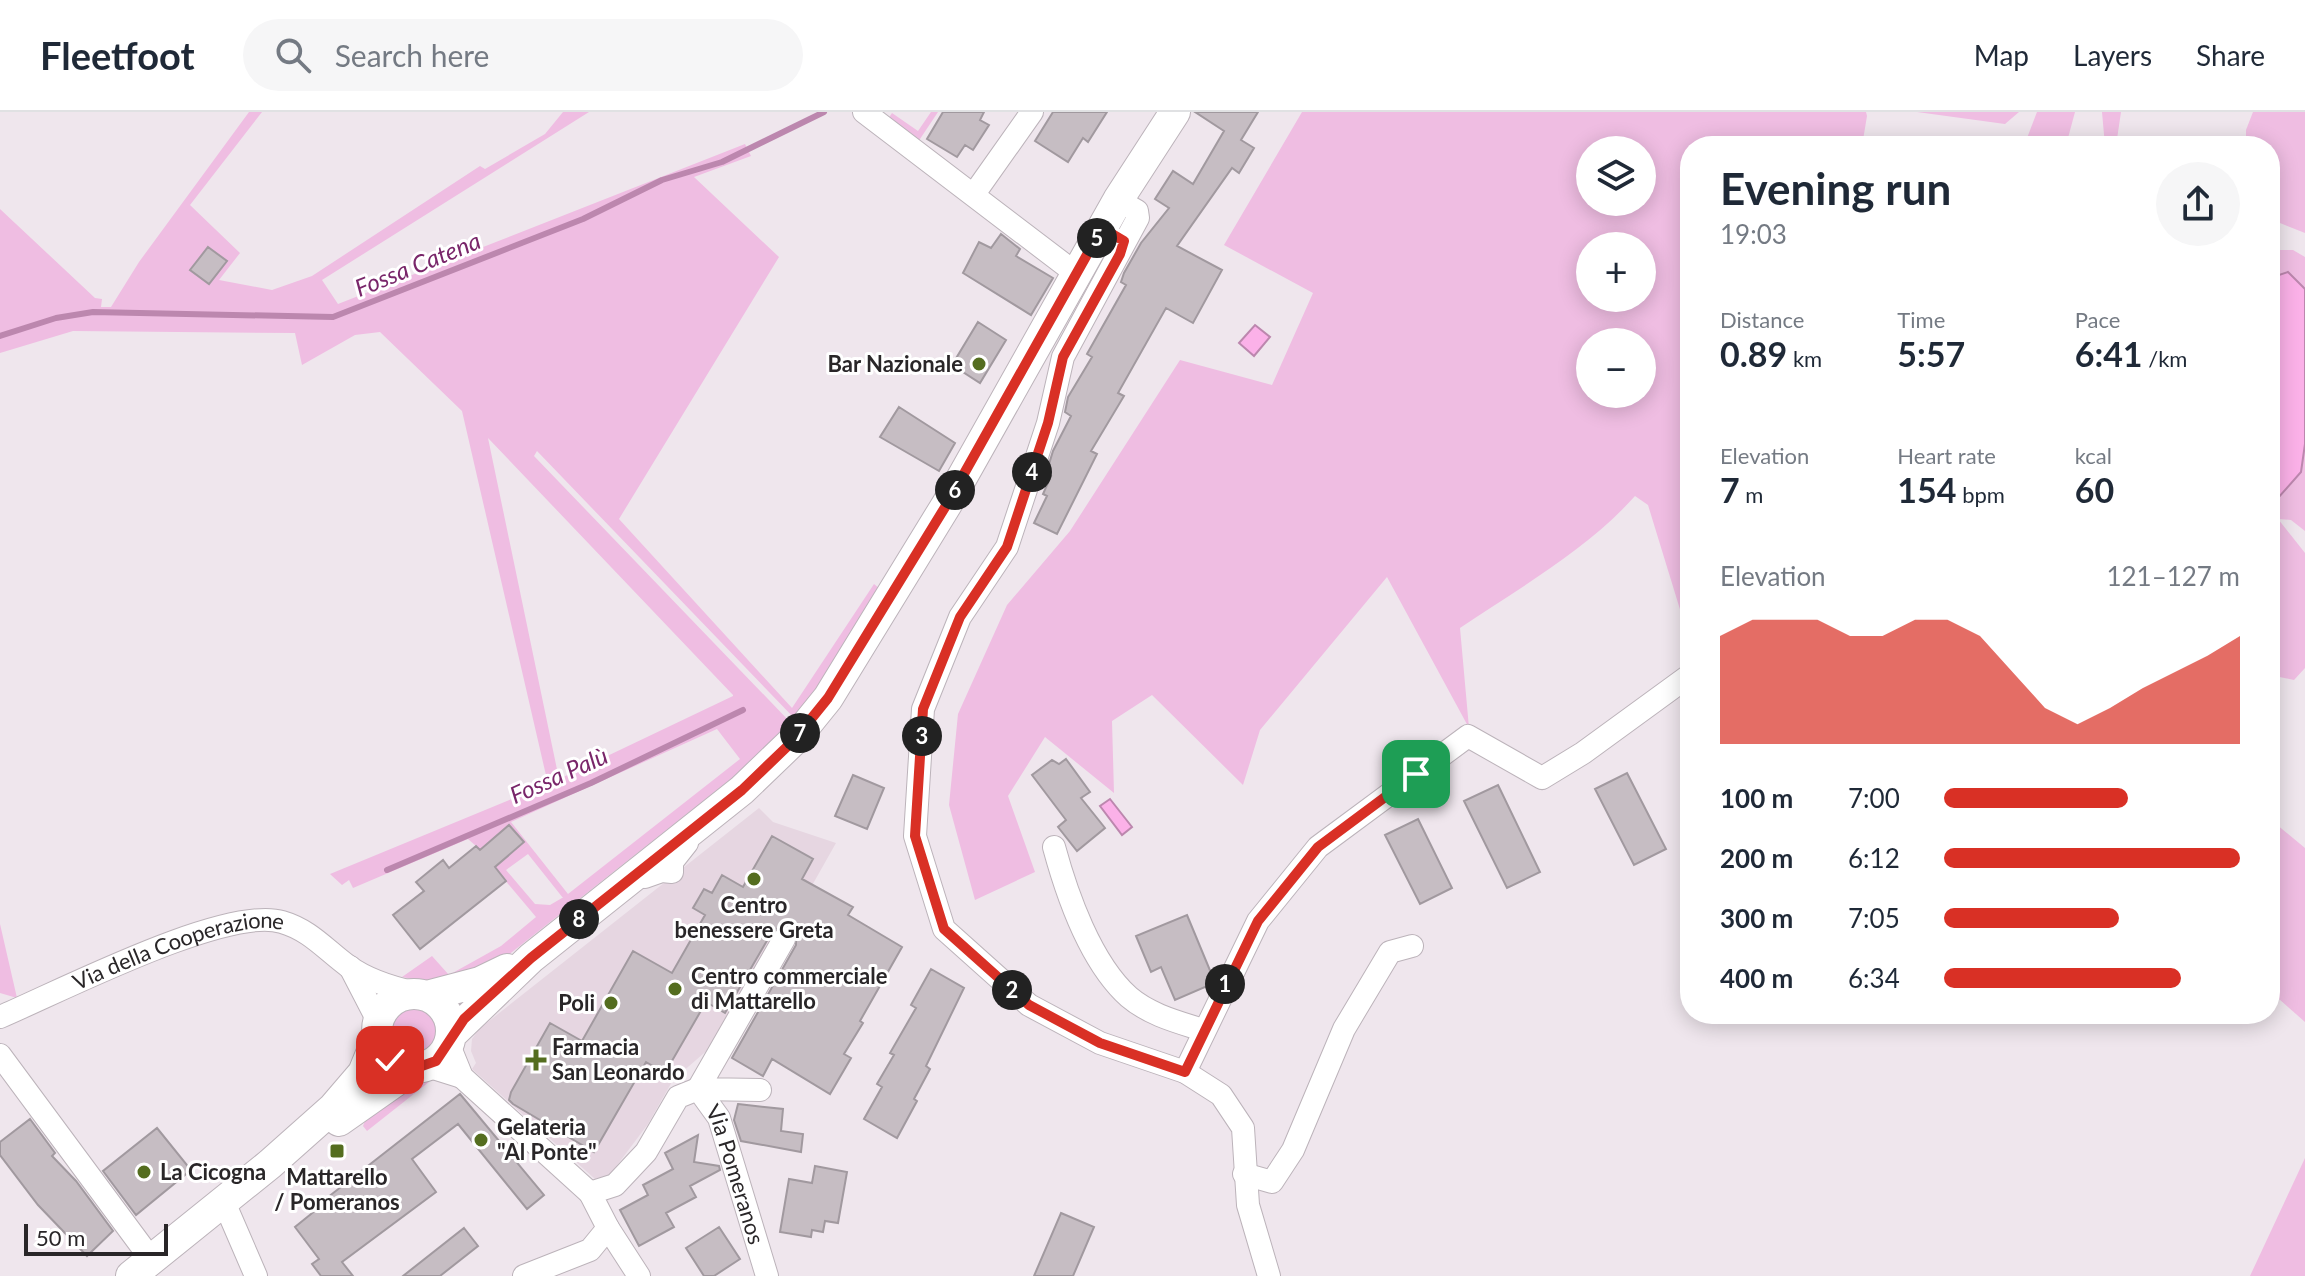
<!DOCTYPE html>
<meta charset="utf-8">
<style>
:root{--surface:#fff;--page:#f6f6f7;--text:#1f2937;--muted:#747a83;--line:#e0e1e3;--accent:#d93025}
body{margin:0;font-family:Lato,sans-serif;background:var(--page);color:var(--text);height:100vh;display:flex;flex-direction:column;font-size:30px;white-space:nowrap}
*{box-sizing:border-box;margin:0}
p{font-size:26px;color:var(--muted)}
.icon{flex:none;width:44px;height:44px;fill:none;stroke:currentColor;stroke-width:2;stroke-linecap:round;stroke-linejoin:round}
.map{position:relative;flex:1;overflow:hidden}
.side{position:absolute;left:1680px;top:24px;width:600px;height:888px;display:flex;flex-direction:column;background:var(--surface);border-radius:32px;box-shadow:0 4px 20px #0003}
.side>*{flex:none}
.controls{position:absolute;left:1576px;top:24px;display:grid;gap:16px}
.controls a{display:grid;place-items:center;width:80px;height:80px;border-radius:50%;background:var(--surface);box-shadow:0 4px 20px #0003;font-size:40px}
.scale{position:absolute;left:24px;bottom:20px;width:144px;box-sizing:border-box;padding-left:8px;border:4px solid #292628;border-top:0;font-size:22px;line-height:28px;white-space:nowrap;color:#292628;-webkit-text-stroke:6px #fff;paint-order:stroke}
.pin{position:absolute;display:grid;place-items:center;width:68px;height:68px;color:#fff;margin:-34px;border-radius:16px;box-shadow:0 4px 12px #0006}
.km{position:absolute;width:40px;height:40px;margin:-20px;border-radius:50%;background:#222;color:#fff;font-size:22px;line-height:40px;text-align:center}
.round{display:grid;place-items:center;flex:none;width:84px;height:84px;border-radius:42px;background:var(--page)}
.summary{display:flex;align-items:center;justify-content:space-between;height:136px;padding:0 40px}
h1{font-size:44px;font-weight:700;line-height:60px}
.metrics{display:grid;grid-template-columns:repeat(3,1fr);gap:12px;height:136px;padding:8px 40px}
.metrics div{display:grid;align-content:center}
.metrics b{font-size:34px;font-weight:700}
.metrics small{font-size:22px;font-weight:400}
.metrics p{font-size:22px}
.chart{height:224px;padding:16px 40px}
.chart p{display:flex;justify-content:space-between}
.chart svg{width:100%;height:144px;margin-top:8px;fill:var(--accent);opacity:.7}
ul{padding:0 40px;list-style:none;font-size:26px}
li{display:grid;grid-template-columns:128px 96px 1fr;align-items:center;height:60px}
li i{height:20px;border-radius:10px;background:var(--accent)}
header{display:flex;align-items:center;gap:48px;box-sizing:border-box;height:112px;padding:0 40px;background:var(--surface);border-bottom:2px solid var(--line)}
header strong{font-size:38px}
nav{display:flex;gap:44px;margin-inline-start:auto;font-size:28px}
.search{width:560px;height:72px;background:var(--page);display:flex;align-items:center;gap:20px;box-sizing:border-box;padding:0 28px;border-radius:44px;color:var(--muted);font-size:30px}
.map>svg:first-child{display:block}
.built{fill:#e6d6e1}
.green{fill:#efbde2;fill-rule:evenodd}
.water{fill:#fbb1e8;stroke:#bc87ae;stroke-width:2}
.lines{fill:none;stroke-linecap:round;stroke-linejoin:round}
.stream{stroke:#bc87ae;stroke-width:6}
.building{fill:#c6bdc3;stroke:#a1999f;stroke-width:2}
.minor-casing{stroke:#bcb3ba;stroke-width:24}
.secondary-casing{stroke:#bcb3ba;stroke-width:32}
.minor{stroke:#fff;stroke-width:22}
.secondary{stroke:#fff;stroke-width:30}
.route-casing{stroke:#fff;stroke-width:16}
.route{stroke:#d93025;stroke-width:10}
.poi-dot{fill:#546d1f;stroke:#fff;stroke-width:3}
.labels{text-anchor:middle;stroke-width:6;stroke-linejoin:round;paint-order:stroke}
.poi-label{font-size:22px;font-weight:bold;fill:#292628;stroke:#fff;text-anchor:start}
.street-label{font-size:22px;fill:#292628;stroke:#fff}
.water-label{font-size:24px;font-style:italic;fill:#79266a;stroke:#fff}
</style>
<header>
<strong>Fleetfoot</strong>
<div class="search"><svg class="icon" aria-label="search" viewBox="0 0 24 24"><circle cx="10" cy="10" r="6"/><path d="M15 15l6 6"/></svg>Search here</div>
<nav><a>Map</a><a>Layers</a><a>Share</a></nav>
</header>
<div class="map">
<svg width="2305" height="1164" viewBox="0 0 2305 1164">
<rect width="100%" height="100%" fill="#efe6ed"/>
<path class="built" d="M759,696L773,710L836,731L788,816L778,820L711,935L673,968L648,1012L609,1064L595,1067L472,957L476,951L471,939L472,927L479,917Z"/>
<path class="green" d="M249,0H262L190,93L240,141L219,168L272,178L312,164L480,54L485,57L545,22L563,0H589L322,168L338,192L745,32L751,44L694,65L779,145L619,407L792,596L874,472L880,477L833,556L795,607L537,339L534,344L791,611L741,659L502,848L428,870L402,865L432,844L449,863L501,834L536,805L476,734L468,727L353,776L349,768L342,773L330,762L548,672L462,299L380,220L355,223L302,253L295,221L73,219L0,241V97L95,186L102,187L101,195H111L139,150ZM488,326L733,583V584L559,667ZM717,617L740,647L568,782L511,710ZM528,742L563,786H562L550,793L535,792L506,758Z
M931,0H938L918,30L888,7L892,1L918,19Z
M1302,0H1866L1867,4L1862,34H1690V530L1648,393L1635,384C1587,438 1519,476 1460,516L1469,616L1387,465L1260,618L1243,673L1152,583L1112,609L1114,681L1045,625L1008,684L1035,760L975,788L949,693L958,602L1007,493L1070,419L1180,248L1272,273L1313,181L1224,133ZM1590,38H1642V90H1590ZM1590,134H1642V186H1590ZM1590,230H1642V282H1590Z
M1917,0H2019L2005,12Z
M2037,0H2075L2068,26L2057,34H2024Z
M2102,0H2121L2116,34H2105Z
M2253,0H2305V121L2270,107V34H2246V18Z
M2279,138H2293L2305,145V202L2270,175V141Z
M2305,310V419L2291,408L2278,407L2305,441V556L2294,568L2270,563V374Z
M2270,707L2305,736V910L2270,879Z
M0,812L17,886L0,881Z
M391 918a24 24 0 1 1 48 0a24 24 0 1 1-48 0Z
M427,967L429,970L367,1019L363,1014L367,1004L419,968Z
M2305,1046V1164H2250Z"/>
<path class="water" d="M2288,160L2305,177V332L2301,360L2278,386L2270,385V166Z
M1255,213L1270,225L1254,244L1239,231Z
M1110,687L1132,715L1122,723L1100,694Z"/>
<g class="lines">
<path class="stream" d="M0,224L56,206L93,200L333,205L583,107L662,68L722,50L824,0
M387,758L591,671L743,598"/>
</g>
<path class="building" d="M943,0H984L980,8L989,13L973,38L965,33L957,45L927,27Z
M1053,0H1107L1088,30L1083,26L1068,50L1035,29Z
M1195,0H1258L1241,28L1254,36L1239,61L1232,56L1177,134L1222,158L1193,211L1166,196L1118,281L1124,284L1091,339L1097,342L1057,422L1034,411L1047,384L1043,382L1051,364L1046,362L1053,339L1071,304L1065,300L1068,285L1092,245L1087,242L1126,173L1121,170L1124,161L1141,131L1169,96L1155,87L1173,59L1193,72L1224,19Z
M1001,122L1020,137L1016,144L1053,166L1031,203L963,161L979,130L991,136Z
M208,135L227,149L209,172L190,158Z
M978,210L1006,228L980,271L952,253Z
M899,295L955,331L939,359L880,325Z
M1066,647L1090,680L1081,686L1105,716L1077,739L1058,715L1066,708L1032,663L1052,648L1059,652Z
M1627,661L1666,737L1634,753L1595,677Z
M853,663L884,676L867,717L835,704Z
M1498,673L1540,760L1507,776L1464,689Z
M1418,707L1452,776L1420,792L1385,723Z
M509,713L524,730L495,755L506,769L420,837L393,803L424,779L416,770L443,748L449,756L476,734L480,738Z
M772,724L813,747L802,767L853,795L848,803L902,835L860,909L863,911L844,942L851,946L830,982L772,947L763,964L732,946L796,833V819L783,813L772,820L725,901L706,890L665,961L646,950L594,1040L513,992L509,988L511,980L550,911L582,929L633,839L672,861L705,803L693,796L704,777L712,781L722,763L743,775Z
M1187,803L1214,868L1212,872L1175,888L1161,855L1151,860L1136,824Z
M931,857L964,876L926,954L930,957L914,987L917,989L897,1026L864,1007L882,975L877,972L894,943L890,941L916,896L911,893Z
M460,982L544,1083L527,1097L458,1012L412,1047L436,1080L342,1150L353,1164H321L312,1152L319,1147L295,1115L316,1098L314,1096Z
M738,992L783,997L781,1019L803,1022L801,1040L741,1029L734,1008Z
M30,1007L55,1041L52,1044L76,1069L113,1119L87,1144L38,1093L0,1043V1030Z
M157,1016L191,1058L136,1103L103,1059Z
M698,1023L694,1050L719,1054L720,1058L690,1074L696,1085L666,1101L674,1115L639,1134L620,1098L648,1083L643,1073L673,1057L665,1041Z
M815,1054L847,1060L838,1111L825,1109L823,1120L812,1118L811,1125L780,1120L789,1067L812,1071Z
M1061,1101L1094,1115L1073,1164H1034Z
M719,1115L740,1147L714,1164H704L686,1136Z
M464,1116L478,1134L440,1164H403Z"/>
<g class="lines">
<defs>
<g id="minor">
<path d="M864,0L1078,163"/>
<path d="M974,82L1032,0"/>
<path d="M1118,88L1137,99L1138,106L1063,245L1048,311L1007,435L960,505L923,597L915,724L944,817L1029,893L1100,931L1185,960L1221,983L1243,1016L1248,1093L1269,1164"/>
<path d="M1054,735C1067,783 1091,851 1129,885C1150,903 1178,910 1203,918"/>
<path d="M638,762L645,765L662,759L672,760V750L687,731"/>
<path d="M350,855L378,909"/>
<path id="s1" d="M0,905C59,880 227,793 282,810C310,818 326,838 348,854C367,868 393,876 416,881"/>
<path d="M449,933L462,965L590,1081"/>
<path d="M0,943L151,1147"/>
<path d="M427,954L462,965"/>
<path d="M1185,960L1258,809L1318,735L1468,624L1542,666L1583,641L1690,563"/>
<path d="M760,978L698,977L784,827"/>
<path d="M1244,1062L1272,1070L1293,1038L1344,917L1390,840L1412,834"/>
<path d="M224,1090L256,1164"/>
<path d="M608,1116L639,1164"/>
<path id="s2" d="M524,1164L590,1138L608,1116L590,1081L615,1073L646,1040L678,985L698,977L719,1006L767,1164"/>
</g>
<path id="secondary" d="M377 919a37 37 0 1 1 74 0a37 37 0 1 1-74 0Z
M427,884L480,870L507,857
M451,923L531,846L742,678L794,628L828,586L947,392L1118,88L1175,0
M339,1009L413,957
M131,1164L270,1052L333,996L363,961L377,927"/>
</defs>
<use href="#minor" class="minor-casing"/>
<use href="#secondary" class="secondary-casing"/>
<use href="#minor" class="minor"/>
<use href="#secondary" class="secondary"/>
</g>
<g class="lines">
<defs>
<path id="route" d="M390,948L413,957L436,949L464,907L531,846L742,678L794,628L828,586L947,392L1102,116L1124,129L1120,142L1063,245L1048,311L1007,435L960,505L923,597L915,724L944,817L1029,893L1100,931L1185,960L1258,809L1318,735L1416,662"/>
</defs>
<use href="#route" class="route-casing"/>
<use href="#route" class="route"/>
</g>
<g class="poi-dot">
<circle cx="979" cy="252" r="8"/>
<circle cx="754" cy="767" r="8"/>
<circle cx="675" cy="877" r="8"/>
<circle cx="611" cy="891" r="8"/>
<path d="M532 936h8v8h8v8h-8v8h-8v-8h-8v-8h8z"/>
<circle cx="481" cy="1028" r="8"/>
<rect x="329" y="1031" width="16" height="16" rx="4"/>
<circle cx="144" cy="1060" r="8"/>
</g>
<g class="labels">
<g class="poi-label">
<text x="963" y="260" text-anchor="end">Bar Nazionale</text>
<text x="754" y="801" text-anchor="middle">Centro<tspan x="754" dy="25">benessere Greta</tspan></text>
<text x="691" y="872">Centro commerciale<tspan x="691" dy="25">di Mattarello</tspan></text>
<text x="595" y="899" text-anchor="end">Poli</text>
<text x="552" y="943">Farmacia<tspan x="552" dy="25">San Leonardo</tspan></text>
<text x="497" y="1023">Gelateria<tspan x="497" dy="25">"Al Ponte"</tspan></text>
<text x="160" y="1068">La Cicogna</text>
<text x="337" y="1073" text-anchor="middle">Mattarello<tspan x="337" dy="25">/ Pomeranos</tspan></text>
</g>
<g class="street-label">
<text dy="8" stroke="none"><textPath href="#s1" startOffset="192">Via della Cooperazione</textPath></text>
<text dy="8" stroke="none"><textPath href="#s2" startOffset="390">Via Pomeranos</textPath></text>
</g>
<g class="water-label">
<text transform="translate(418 153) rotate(-22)" y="8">Fossa Catena</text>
<text transform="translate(559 664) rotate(-24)" y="8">Fossa Palù</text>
</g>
</g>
</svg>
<div class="controls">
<a><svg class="icon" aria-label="layers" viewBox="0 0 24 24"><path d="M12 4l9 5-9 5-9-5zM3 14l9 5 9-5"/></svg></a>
<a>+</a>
<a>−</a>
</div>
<div class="scale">50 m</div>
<div class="pin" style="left:1416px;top:662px;background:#1e9e55"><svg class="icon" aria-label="arrive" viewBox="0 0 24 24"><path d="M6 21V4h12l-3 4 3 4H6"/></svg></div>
<div class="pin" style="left:390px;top:948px;background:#d93025"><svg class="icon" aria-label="check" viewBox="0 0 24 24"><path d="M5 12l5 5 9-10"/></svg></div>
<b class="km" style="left:1225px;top:872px">1</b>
<b class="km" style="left:1012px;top:878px">2</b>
<b class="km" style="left:922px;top:624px">3</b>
<b class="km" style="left:1032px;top:360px">4</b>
<b class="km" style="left:1097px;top:126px">5</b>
<b class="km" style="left:955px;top:378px">6</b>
<b class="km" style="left:800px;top:621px">7</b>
<b class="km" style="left:579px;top:807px">8</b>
<section class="side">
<div class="summary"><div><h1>Evening run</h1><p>19:03</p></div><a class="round"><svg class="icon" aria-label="share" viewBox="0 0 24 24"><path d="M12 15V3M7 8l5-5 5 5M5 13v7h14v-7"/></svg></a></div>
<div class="metrics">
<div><p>Distance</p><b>0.89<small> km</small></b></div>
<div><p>Time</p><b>5:57</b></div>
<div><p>Pace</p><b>6:41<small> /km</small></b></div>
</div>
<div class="metrics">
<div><p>Elevation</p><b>7<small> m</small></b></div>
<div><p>Heart rate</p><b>154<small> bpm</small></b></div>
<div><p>kcal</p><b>60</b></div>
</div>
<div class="chart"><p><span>Elevation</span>121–127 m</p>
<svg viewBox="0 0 160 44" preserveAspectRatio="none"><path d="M0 44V11L10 6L20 6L30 6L40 11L50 11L60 6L70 6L80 11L90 22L100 33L110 38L120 33L130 27L140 22L150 17L160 11V44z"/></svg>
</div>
<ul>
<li><b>100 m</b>7:00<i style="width:62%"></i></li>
<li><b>200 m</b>6:12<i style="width:100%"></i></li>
<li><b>300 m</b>7:05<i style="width:59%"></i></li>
<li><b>400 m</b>6:34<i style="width:80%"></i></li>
</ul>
</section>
</div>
